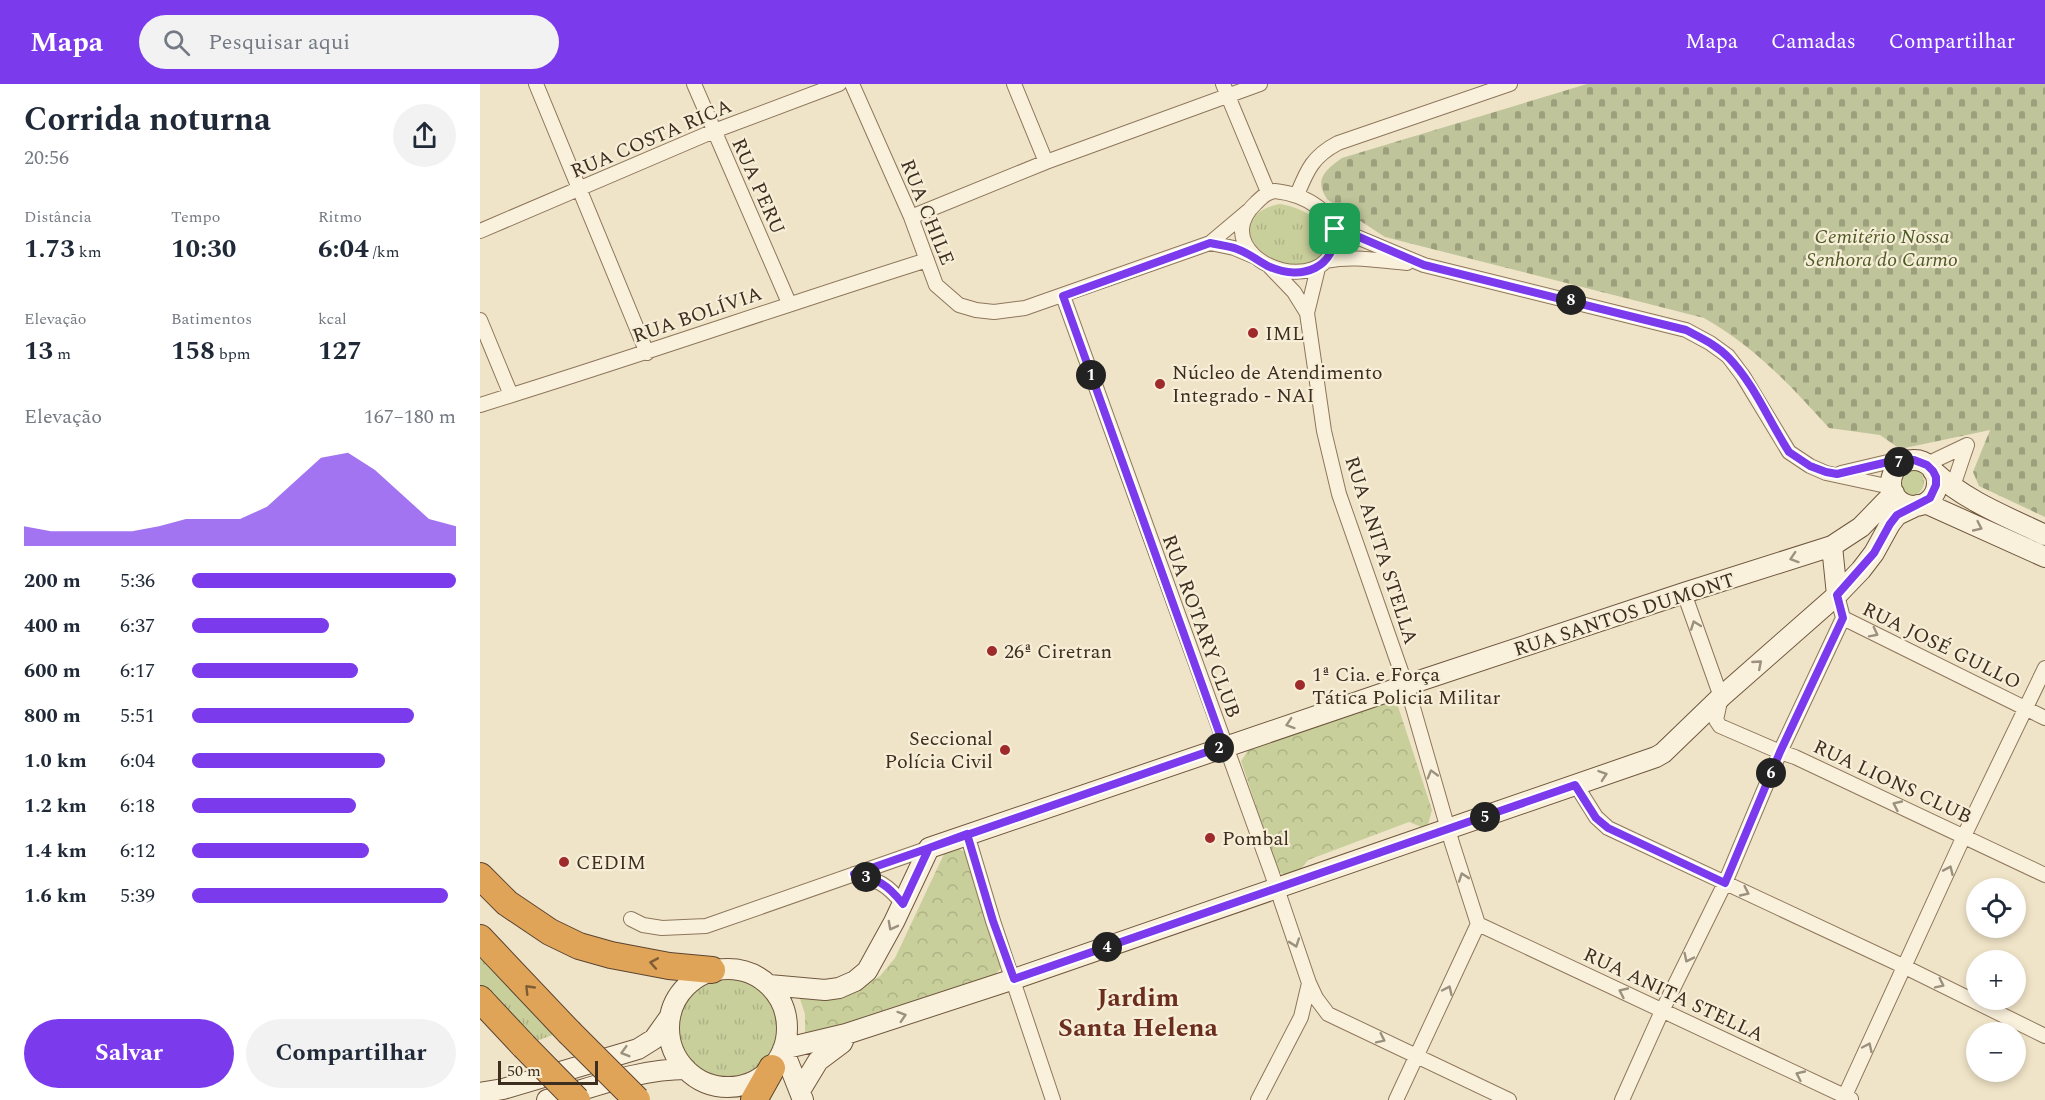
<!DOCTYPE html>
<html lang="pt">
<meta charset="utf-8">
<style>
:root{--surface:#fff;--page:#f2f2f3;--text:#1f2937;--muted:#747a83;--accent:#7c3aed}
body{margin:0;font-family:Spectral,serif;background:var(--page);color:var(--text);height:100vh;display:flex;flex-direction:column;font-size:22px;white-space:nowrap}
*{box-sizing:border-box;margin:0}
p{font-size:20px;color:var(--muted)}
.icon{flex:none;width:33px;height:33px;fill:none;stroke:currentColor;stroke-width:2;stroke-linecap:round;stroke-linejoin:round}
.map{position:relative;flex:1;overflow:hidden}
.details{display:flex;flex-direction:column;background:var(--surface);width:480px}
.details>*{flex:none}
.controls{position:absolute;left:1486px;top:794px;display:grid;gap:12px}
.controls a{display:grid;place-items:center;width:60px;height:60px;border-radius:50%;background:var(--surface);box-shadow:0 3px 9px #0003;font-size:30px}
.scale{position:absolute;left:18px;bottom:15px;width:100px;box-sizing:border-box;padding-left:6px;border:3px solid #3d2e20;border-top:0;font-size:16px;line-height:21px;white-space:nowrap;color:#3d2e20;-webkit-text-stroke:4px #f7eed8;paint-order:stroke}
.pin{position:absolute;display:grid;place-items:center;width:51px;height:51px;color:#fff;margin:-26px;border-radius:12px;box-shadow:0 3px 9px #0006}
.km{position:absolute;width:30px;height:30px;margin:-15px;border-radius:50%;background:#222;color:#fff;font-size:16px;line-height:30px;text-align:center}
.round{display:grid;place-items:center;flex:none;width:63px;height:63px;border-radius:32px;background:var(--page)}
.overview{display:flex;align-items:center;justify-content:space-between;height:102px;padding:0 24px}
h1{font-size:33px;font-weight:700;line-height:45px}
.stats{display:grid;grid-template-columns:repeat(3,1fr);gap:9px;height:102px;padding:6px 24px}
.stats div{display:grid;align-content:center}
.stats b{font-size:26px;font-weight:700}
.stats small{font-size:16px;font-weight:400}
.stats p{font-size:16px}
.chart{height:168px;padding:12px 24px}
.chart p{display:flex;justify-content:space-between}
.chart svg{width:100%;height:108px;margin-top:6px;fill:var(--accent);opacity:.7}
.primary-button{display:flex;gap:12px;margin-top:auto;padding:12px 24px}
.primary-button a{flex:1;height:69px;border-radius:36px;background:var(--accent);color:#fff;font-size:24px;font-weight:700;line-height:69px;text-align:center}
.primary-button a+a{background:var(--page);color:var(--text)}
ul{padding:0 24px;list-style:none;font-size:20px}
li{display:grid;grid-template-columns:96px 72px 1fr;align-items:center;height:45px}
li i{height:15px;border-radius:8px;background:var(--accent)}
header{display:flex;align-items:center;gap:36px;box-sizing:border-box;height:84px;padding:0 30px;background:var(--accent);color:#fff}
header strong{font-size:28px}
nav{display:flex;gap:33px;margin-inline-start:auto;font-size:21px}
.search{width:420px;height:54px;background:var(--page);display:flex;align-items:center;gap:15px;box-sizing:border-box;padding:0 21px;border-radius:33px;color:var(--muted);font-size:22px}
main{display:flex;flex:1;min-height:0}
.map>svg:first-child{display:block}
.grass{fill:url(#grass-tufts)}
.forest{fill:url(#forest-crowns)}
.cemetery{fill:url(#cemetery-stones)}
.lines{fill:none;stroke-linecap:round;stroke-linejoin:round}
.street-casing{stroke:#8d765c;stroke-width:16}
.secondary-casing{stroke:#6f573f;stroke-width:22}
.highway-casing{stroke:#5b4430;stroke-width:28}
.street{stroke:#faf1dc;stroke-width:14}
.secondary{stroke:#faf1dc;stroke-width:20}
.highway{stroke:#e0a458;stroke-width:26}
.highway-bridge-casing{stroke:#5b4430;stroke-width:28;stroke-linecap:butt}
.highway-bridge{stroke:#e0a458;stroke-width:26}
.oneway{stroke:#9c907e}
.oneway2{stroke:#7e5d36}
.route-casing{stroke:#fff;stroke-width:12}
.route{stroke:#7c3aed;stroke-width:8}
.poi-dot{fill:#9e2a2b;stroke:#f7eed8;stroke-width:2}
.labels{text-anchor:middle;stroke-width:4.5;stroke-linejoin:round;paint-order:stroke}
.street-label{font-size:20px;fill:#3d2e20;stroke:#f7eed8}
.park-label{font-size:20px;font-style:italic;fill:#4d5a26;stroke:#f7eed8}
.poi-label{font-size:20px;fill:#3d2e20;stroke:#f7eed8;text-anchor:start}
.district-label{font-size:26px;font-weight:bold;fill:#6b2e1e;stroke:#f7eed8}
</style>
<header>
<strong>Mapa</strong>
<div class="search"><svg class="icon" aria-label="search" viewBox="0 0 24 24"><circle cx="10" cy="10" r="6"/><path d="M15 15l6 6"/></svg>Pesquisar aqui</div>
<nav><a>Mapa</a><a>Camadas</a><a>Compartilhar</a></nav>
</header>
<main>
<section class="details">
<div class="overview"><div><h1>Corrida noturna</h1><p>20:56</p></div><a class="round"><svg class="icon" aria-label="share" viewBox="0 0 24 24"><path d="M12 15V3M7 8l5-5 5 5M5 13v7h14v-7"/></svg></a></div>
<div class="stats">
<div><p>Distância</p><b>1.73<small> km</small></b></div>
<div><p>Tempo</p><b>10:30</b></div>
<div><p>Ritmo</p><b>6:04<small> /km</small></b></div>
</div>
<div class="stats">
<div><p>Elevação</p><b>13<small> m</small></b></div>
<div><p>Batimentos</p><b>158<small> bpm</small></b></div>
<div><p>kcal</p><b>127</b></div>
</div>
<div class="chart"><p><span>Elevação</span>167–180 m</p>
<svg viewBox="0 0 160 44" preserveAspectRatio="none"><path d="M0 44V36L10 38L20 38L30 38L40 38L50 36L60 33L70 33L80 33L90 28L100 18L110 8L120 6L130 13L140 23L150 33L160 36V44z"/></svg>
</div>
<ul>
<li><b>200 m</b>5:36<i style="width:100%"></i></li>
<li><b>400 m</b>6:37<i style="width:52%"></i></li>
<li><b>600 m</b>6:17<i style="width:63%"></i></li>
<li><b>800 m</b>5:51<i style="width:84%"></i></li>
<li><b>1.0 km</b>6:04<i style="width:73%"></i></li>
<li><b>1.2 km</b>6:18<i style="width:62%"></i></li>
<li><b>1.4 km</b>6:12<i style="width:67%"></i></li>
<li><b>1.6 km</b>5:39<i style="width:97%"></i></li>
</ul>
<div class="primary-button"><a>Salvar</a><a>Compartilhar</a></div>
</section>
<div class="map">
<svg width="1565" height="1016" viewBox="0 0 1565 1016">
<defs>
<pattern id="grass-tufts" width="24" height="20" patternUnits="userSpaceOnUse" patternTransform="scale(1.5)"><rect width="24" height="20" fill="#c9cf9b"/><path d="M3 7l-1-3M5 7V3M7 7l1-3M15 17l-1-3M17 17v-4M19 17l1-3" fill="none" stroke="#aeb285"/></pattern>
<pattern id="forest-crowns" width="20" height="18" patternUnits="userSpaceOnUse" patternTransform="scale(1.5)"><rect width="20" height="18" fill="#c9cf9b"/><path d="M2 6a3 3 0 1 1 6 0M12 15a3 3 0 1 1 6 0" fill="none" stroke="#aeb285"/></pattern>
<pattern id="cemetery-stones" width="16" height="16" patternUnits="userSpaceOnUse" patternTransform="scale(1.5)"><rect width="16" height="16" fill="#bfc49a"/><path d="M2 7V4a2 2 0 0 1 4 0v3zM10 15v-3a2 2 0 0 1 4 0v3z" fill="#9ca07d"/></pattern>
</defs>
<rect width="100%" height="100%" fill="#f0e4c8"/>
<path class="grass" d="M799,120C820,122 860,141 844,168C841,174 836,178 830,179C784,190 737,134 799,120Z
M1416 398a14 14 0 1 1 28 0a14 14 0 1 1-28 0Z
M0,868L78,949L54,958L0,904Z
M195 943a52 52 0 1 1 104 0a52 52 0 1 1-104 0Z"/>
<path class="forest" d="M914,614L916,616L952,726L948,741L944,744L929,738L828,776C820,787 811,797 798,787L761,677L769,665Z
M477,764L485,768L488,772L523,879L520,885L514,892L379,938L325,952V930L318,909L358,912L380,905L400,892L415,874L464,770Z"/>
<path class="cemetery" d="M1107,0H1565V433L1499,402L1493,388L1510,346L1420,365L1400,351L1349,344C1309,300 1276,264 1224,234L905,153L848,116C833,96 845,86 862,74Z"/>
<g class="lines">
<defs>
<path id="street" d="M56,0L167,269
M214,0L309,219
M372,0L431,133L456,201L479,221L496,226L514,228L545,224L730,159L768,127
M534,0L566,78
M743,0L788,108
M795,107C823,110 863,129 854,163C851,173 843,182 833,185C793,199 735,157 776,119C782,113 787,108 795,107Z
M817,111C827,86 833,72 858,59L1030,0
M431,133L566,78L780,0
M850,135L872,151L944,181L1206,246L1230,259L1248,272L1263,292L1309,368L1330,382L1346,389L1411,403
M0,147L234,47L359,0
M730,159L754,164L773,172
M846,177C875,171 899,177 927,179
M790,183L814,208L827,229L844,347L859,410L930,613L972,759L998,840
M583,212L791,787L829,899L836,914L848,930L1029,1016
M827,229L838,184
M0,236L31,311
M0,321C150,275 298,223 447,176
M1447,380L1487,361
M1361,389L1412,377L1423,378
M1472,405L1487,361
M1204,509L1241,613L1236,636L1240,642L1300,668L1315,673L1565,791
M1357,511L1363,534L1565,634
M1096,701L1116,733L1128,744L1425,883L1565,952
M487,750L513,837L573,1016
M374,790C398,796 407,800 423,820
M151,835L163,841L182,844L226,842L449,764
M998,840L1371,1015
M778,1016L821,933L829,899
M916,1016L998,840
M1142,1016L1182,927L1245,799L1300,668L1363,534
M1363,1016L1484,752L1565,584"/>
<path id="secondary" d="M1411 399a23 23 0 1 1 46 0a23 23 0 1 1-46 0Z
M1453,387C1486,417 1525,432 1565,451
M1445,419L1565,473
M1352,462L1357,511
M189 944a59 59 0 1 1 118 0a59 59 0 1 1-118 0Z
M289,901L345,906L359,904L375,897L387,887L414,838L449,764L942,596L1204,509L1352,462L1381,443L1414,409
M321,1005L338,977L362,959L366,950
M0,1009L23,1005L158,965L174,955L189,934
M67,1016C112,1004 159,985 206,985
M323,1016L303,965L366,950L534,895L1176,673L1183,669L1241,613L1357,511L1381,486L1394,469L1410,440L1417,431L1438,421"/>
<path id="highway" d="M0,792L27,819L70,848L99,862L131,871L189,882L232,886
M0,854L89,948
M0,915L44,962
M274,1016L292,984"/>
</defs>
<use href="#street" class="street-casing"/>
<use href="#secondary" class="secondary-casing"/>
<use href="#highway" class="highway-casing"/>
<use href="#street" class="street"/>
<use href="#secondary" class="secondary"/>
<use href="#highway" class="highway"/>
<defs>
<path id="highway-bridge" d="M89,948L157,1016
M44,962L97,1016"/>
</defs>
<use href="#highway-bridge" class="highway-bridge-casing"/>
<use href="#highway-bridge" class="highway-bridge"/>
</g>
<defs><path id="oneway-chevron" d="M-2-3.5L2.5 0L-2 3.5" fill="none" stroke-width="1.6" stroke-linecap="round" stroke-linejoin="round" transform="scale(1.5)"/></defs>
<g class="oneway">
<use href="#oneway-chevron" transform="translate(1498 443) rotate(25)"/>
<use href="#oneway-chevron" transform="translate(1314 474) rotate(162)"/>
<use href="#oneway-chevron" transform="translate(1215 541) rotate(-110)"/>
<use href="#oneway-chevron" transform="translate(1394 549) rotate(27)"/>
<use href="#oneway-chevron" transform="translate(1278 580) rotate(-41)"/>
<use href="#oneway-chevron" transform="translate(810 640) rotate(162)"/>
<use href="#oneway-chevron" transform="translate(952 690) rotate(-106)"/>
<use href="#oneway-chevron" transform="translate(1123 691) rotate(-19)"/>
<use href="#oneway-chevron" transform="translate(1417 721) rotate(-155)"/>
<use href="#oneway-chevron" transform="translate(1469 786) rotate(-66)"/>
<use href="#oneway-chevron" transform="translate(983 793) rotate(-109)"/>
<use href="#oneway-chevron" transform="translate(1265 808) rotate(25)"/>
<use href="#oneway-chevron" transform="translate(412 842) rotate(118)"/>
<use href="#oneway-chevron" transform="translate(815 859) rotate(71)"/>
<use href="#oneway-chevron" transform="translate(1208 874) rotate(116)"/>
<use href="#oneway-chevron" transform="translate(1460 900) rotate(26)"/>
<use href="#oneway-chevron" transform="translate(968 906) rotate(-65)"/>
<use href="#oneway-chevron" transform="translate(1143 908) rotate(-155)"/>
<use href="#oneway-chevron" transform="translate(422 932) rotate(-18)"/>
<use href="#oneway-chevron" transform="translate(901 955) rotate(26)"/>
<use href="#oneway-chevron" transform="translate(1388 963) rotate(-65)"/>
<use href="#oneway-chevron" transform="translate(145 968) rotate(164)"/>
<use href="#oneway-chevron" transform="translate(1320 991) rotate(-155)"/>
</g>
<g class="oneway2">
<use href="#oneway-chevron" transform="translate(174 879) rotate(-170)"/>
<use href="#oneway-chevron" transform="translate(49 905) rotate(-134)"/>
</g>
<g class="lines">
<defs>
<path id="route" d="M855,145C857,184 822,197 790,183C779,178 771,170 757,165C749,162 739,161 730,159L583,212L744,662L374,790C398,795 407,800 423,820L449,764L487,750L513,837L534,895L1095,701L1116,734L1128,744L1245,799L1300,668L1363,534L1357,511L1394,469L1410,440L1417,431L1450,414L1456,401V393L1453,387L1447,381L1434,376L1423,378L1412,377L1357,390L1346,388L1330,382L1309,368C1289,337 1274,300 1249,274C1237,261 1221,254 1206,246L944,181L872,150L850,135L855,145"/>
</defs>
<use href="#route" class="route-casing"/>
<use href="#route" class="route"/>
</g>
<g class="poi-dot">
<circle cx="773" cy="249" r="6"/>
<circle cx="680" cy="300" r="6"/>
<circle cx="512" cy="567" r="6"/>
<circle cx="820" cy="601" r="6"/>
<circle cx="525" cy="666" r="6"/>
<circle cx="730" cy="754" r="6"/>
<circle cx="84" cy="778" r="6"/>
</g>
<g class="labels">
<g class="street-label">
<text transform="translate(171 54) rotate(-23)" y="7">RUA COSTA RICA</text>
<text transform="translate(279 102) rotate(66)" y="7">RUA PERU</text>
<text transform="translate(448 128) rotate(68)" y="7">RUA CHILE</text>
<text transform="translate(217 230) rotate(-19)" y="7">RUA BOLÍVIA</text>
<text transform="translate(902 466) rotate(72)" y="7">RUA ANITA STELLA</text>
<text transform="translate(1144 530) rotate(-18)" y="7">RUA SANTOS DUMONT</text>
<text transform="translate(722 542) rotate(70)" y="7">RUA ROTARY CLUB</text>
<text transform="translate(1462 561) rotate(26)" y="7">RUA JOSÉ GULLO</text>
<text transform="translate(1413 697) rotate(25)" y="7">RUA LIONS CLUB</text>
<text transform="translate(1194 910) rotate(25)" y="7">RUA ANITA STELLA</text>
</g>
<g class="park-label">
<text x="1402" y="159">Cemitério Nossa<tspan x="1402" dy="23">Senhora do Carmo</tspan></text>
</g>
<g class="poi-label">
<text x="785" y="256">IML</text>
<text x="692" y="295">Núcleo de Atendimento<tspan x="692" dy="23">Integrado - NAI</tspan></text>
<text x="524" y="574">26ª Ciretran</text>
<text x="832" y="597">1ª Cia. e Força<tspan x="832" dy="23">Tática Policia Militar</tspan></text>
<text x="513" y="661" text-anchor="end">Seccional<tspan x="513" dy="23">Polícia Civil</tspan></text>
<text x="742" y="761">Pombal</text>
<text x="96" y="785">CEDIM</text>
</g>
<g class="district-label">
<text x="658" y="922">Jardim<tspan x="658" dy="30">Santa Helena</tspan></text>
</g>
</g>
</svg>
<div class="controls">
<a><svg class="icon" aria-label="locate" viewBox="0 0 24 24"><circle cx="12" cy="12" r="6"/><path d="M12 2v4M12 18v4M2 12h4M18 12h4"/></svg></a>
<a>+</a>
<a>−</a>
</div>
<div class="scale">50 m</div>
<div class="pin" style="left:855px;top:145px;background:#1e9e55"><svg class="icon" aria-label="arrive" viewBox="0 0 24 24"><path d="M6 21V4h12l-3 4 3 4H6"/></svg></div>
<b class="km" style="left:611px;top:291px">1</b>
<b class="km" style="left:739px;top:664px">2</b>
<b class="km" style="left:386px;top:793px">3</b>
<b class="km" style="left:627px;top:863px">4</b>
<b class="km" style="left:1005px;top:733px">5</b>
<b class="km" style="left:1291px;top:689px">6</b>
<b class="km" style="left:1419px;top:378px">7</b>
<b class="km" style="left:1091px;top:216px">8</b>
</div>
</main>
